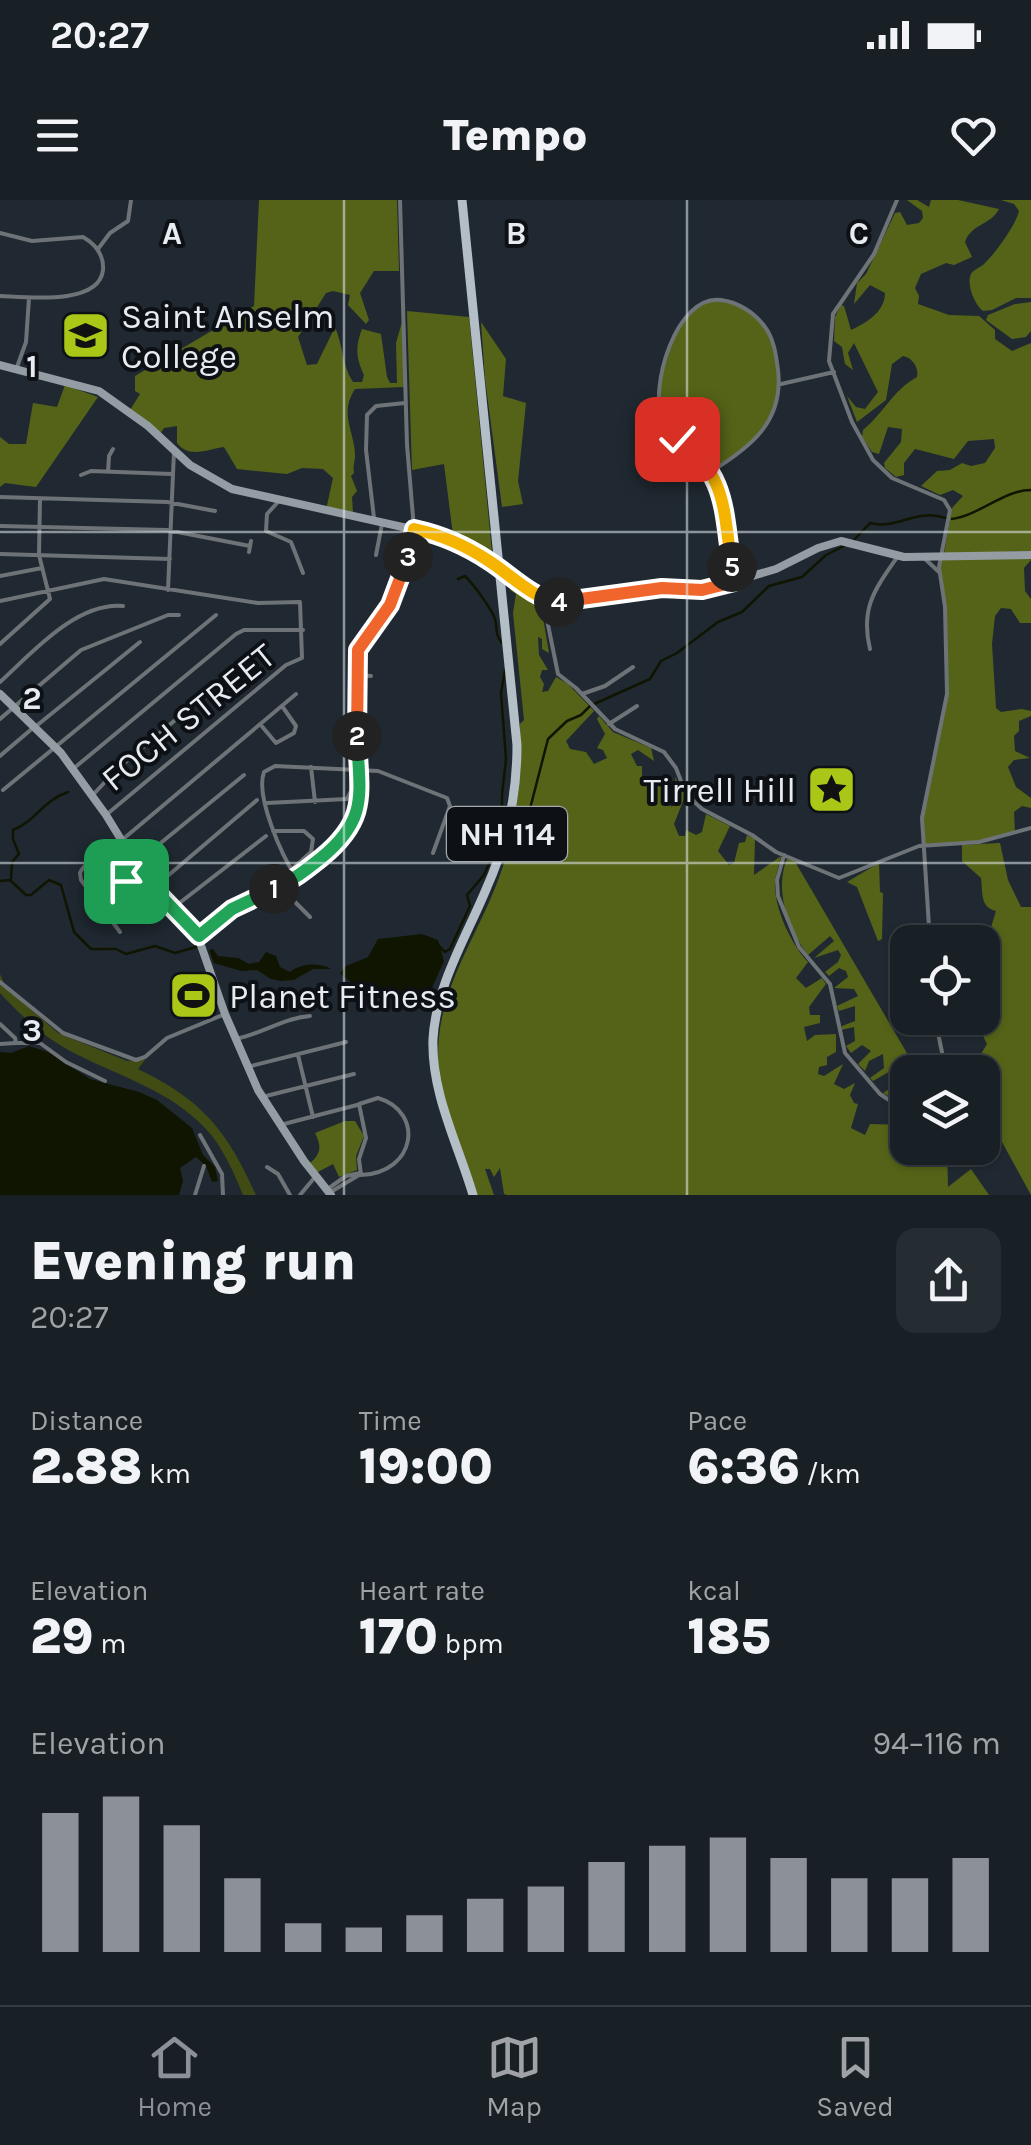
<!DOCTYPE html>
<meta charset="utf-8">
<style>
:root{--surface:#181f25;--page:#252c32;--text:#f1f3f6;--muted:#9fa2a7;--line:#363d42;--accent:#8c9099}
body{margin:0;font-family:Karla,sans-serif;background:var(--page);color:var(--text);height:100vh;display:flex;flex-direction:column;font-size:38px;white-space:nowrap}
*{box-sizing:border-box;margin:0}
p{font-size:32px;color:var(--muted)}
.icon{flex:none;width:55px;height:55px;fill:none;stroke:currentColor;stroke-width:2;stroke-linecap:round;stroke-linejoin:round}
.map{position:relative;height:995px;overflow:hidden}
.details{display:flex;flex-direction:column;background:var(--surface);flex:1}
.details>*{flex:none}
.controls{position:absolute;left:890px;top:725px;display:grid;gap:20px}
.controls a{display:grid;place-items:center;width:110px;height:110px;border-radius:20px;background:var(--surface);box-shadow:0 2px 8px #0004,0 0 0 2px var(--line);font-size:50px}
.pin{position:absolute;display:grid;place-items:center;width:85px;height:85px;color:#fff;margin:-42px;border-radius:20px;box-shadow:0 5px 15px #0006}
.km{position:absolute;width:50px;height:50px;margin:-25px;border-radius:50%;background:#222;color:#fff;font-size:28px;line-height:50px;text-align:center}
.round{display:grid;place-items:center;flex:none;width:105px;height:105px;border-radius:20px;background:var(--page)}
.headline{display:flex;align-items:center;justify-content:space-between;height:170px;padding:0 30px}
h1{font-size:55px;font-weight:800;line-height:75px}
.metrics{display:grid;grid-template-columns:repeat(3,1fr);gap:15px;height:170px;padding:10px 30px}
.metrics div{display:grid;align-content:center}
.metrics b{font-size:50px;font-weight:800}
.metrics small{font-size:28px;font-weight:400}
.metrics p{font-size:28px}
.chart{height:280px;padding:20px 30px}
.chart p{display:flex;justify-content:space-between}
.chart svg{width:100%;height:180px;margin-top:10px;stroke:var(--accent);stroke-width:6}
.status{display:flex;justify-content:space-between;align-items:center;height:70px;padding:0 50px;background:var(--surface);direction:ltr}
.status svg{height:28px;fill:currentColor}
header{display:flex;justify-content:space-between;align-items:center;height:130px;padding:0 30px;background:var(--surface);font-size:45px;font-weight:800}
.tab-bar{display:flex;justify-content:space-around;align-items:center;height:140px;border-top:2px solid var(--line);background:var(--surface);font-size:28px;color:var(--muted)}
.tab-bar a{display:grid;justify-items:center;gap:5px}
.tab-bar .current{color:var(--accent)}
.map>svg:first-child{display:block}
.green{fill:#414c14}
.forest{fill:#556318}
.water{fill:#101501}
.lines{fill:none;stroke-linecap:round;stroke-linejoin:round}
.stream{stroke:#101501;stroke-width:2.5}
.street{stroke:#6e7377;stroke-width:4}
.secondary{stroke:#959da4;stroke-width:8}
.primary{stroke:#b4bec7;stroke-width:9}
.split-1-casing{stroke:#fff;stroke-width:20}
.split-2-casing{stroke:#fff;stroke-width:20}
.split-3-casing{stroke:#fff;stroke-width:20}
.split-4-casing{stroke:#fff;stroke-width:20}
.split-5-casing{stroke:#fff;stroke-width:20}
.split-6-casing{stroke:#fff;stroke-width:20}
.split-1{stroke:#22a559;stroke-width:12}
.split-2{stroke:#22a559;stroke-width:12}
.split-3{stroke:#f0652b;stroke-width:12}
.split-4{stroke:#f5b400;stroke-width:12}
.split-5{stroke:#f0652b;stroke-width:12}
.split-6{stroke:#f5b400;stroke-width:12}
.grid{fill:none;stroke:#e6ecf2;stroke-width:2.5;stroke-opacity:0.55}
.labels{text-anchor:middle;stroke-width:8;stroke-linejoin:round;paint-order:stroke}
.shield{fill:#0d1115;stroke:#a5aab0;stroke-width:2.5}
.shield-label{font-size:32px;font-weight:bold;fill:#e6ecf2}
.poi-label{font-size:35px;fill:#e6ecf2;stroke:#0d1115;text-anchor:start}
.street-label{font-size:35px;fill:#e6ecf2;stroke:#0d1115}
.grid-label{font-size:32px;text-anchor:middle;font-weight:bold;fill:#e6ecf2;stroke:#0d1115;stroke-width:8;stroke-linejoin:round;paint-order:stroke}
</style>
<div class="status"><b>20:27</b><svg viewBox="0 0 49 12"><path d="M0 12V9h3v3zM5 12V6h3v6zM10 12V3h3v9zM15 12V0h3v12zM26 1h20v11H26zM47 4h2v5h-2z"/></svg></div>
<header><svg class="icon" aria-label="menu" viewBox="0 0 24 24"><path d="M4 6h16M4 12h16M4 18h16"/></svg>Tempo<svg class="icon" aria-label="heart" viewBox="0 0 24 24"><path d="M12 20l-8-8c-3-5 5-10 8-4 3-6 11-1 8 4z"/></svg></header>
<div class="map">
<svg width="1031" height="995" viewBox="0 0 1031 995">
<rect width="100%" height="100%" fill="#202931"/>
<path class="green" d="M0,774L6,788L58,833L127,861L145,860L138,869C202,900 227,930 256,995H243C233,971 223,947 205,928C170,891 122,877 78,855C47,840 23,818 0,793Z"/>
<path class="forest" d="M259,0H397L399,71H374L360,93L369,120L366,124L348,105L350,95L333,91L326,93L298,137L307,165L317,164L335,127C343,145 342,166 353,182H362L364,175C356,158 355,147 362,129L381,134L387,177L390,183H397L396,143L404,115V187L355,189C338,215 356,233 355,258C354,263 353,268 354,273L351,276L357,291L352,297L353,313L326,310L333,278L323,269L302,268L287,274L237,269L224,247C208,249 189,259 177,243V226L164,228L160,234L130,210L140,194L135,191V176L254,106Z
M907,0H917L929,7L931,0H958L999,9C991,25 971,24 965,42L972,57L954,65L946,63L921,74L915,88L919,96L918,104L949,115L979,116L995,130V139L1012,151L1031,143V351L944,354L952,308L963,296L953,290L940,295L921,286L937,271L950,270L962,263L971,266L985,263L995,248L994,239L968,241L954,259L915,249L904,263V275L896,277L885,268L884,263L901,242L902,229L888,227L879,254L872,252L862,237L863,230C885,212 892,191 917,177C919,168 913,158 903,156L892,164L886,200L857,222L847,196L856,207L865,209L878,192L854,143L848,153L853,170L845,164L842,147L834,141L835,117L841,105L844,106L851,130C866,123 885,112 885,93L870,85L854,104L857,83L866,74L895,13L900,12L907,25L919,23L923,18L922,11Z
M1001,0H1031V98H1016L992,110L983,111C975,105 966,85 971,74C973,70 979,68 983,65C994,55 1016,25 1019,11L1014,4Z
M720,99C738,106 754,112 765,128C784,155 782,208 762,233C749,250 729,260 712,271C698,251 672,242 663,220C648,184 677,100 720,99Z
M1031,102V131L1026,137L1012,139L986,120L988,115L1015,104Z
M407,111L469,117L492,352L453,335L444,264L412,270Z
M481,122L506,159L503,196L526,203L518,281L523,304L502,307L485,179Z
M65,185L98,197L36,287L5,283L0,287V237L9,244H26L33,203L57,207Z
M1026,355L1031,360L1024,368L1025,391L1031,399V423H1020L1011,409L1001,408L995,416L992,444L996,508L1001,512L1022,509L1031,511V516L1019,521V531L1014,536L1015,551L1030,558L1014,560L1008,567L1016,587L1031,598V608L1022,606L1014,612L1015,633L979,642L923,645V606L946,501L945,416L939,357Z
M511,382L540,400L549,453L542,449V439L538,437L539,455L548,470H542L540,477L544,484L542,492L548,491L556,477L568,484L594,511L566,541L570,549L586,552L594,564L607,558L603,550L597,548L605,534L597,519L599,516L613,532L651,548L654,561L638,550L631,554L637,566H642V575L650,586L658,583L667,589L665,601L672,607L677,596L675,577L685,596L674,624L679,636H685L686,630L696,635L702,632L706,614L730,626L718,651L729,665L734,663L739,643L745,642L747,635L755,639L754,675L781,656C779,666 774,678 775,688C776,712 792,745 808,762L796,778L806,788L822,778L826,784L809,807L810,815H820V823L804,827L807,841L815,835L836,834V852L827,857V865L819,867L818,874L824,876L843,864L834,884L844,889L855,883L850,895L854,903L858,904L851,928L865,935L870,924L907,925L908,948H947L948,987L971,969L989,995H507L504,994L500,968L494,977L490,969H485L494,995H477C464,950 438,902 438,855C438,787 478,737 500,675C518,626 520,576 520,524L524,520L513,413L516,394L510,390Z
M1000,643L1008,680L1021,707H1031V995L983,907L982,872H970L987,844L974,818H982L983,798L995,794L994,746L989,734L996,711C980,707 983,694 981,678L962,661V645Z
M787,659L794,660L918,872H908L907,887L896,885L890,897L883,893L892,887V870L873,881L870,878L884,868L883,854L869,861L865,871L858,864L871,851L862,845L851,853L846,846L855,841L854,827L841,830L842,826L855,821V806L839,811L837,806L858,796L854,789L834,788L848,777L846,771L839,768L829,776L825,772L838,762L841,755L838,750L814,758L834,741L830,736L808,755C788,729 774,690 787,659Z
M879,663L880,692L883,693L882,739L878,741L857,687L847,682Z
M345,921H355L364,936L356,956L357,970L339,977L333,964L316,973L309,964C321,954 322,947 315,933Z"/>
<path class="water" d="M422,734L438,740L444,761L432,788L423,797L387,793L383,798H377C365,787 348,783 340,773L346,766L368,757L378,739Z
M213,749L218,756L238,758L249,764L259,762L266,752L276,756L280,767L290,772C300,763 321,762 331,769H313L294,780L281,781L271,779L257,770L241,771L214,763L209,750Z
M29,846L48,852L90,879L139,892L157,900L192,928L203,955L215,967L218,981L212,982L206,966L196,957L180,968L183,981L179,995H0V852L11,853Z"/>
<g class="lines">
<path class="stream" d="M952,319C980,315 1004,290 1031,290
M854,340L870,323C898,330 914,308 946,318
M458,379L465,376C474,385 491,408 495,419C498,429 494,433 502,443
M594,504L650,479L661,461L677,453L718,422L742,412L769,386L802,377L826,355L844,346
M502,631V595L506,559L501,493L505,470
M507,650L519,646L524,632L548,539L567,521L581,515L590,506
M11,679L12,662L19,654L13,639V630C36,621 42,601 68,592
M0,681L10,680L26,695H31L49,680L61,685L74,732L91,749H116L126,754L155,746L175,753L196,747
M439,746L445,752L450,749L470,706L467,695L484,675L498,643"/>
<path class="street" d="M400,0L407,245L414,329
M897,0L874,54L833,114L829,161L852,222L873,260L892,278L944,300L950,310L939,367L945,407L947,494L922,618L930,742
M0,33L32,41L83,37C95,44 104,55 103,70C99,106 26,97 0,96
M98,49L110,33L128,21L131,0
M17,167L26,142L29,98
M781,184L834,172
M712,271C751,247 784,221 778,170C776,155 774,139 765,127C755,113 738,102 721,100C676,94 648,189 663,222C675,249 707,252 718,284C727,315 729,350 734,382
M108,272L109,256L113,249
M81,275L91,271L172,274
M0,297L167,302L215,311
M278,302L267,314L266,331L291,342L303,373
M374,318L366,250L367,215L376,206L405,203
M0,326L167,330L250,346
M249,352L251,341
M0,354L170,359
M376,355L382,324
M924,358L939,372
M0,376L42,368
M168,390L174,251
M543,400L558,474L576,488L615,529L664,552L676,568L686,594L702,609L752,635L776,652L839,678L919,646L979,642L1031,628
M0,401L104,379L258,403L300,402L302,458L286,465L106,615
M0,444L50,399L39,355L40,299
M870,449C860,408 875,389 898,356
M355,475L371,476
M0,482C32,453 76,402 123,406
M582,494L605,486L633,467
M0,519L81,450L168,415H179
M260,524L276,543L294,533L296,526L282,506
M609,524L637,506
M35,527L140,442
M0,556L34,527
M311,567L315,602
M73,569L236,434L244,430H303
M3,590L216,415
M92,596L117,569L242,464
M267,603L347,599L351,591V568
M273,631H304L313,639L311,652L291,670
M122,640L296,494
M784,655L777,680L778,696L799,747L830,784L845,853L880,894L889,900L908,902
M97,659C108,672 112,671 124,680C133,686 133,692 144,696L257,600
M135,664L244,575
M296,677C282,656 255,596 264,572L275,566L378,571L447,598L450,606L433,653
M279,686L310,717
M173,708L266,636
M120,732L81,680L80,673C88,655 113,659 125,645
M0,782L63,833L136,860L145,857L167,838L225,814
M935,818L946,872
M0,824L15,838L16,843H40L66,862L105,881
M235,839C262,834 283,818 310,816
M0,844L16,843
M298,855L313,917
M247,867L346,842
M262,897L354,874
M378,898C425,912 416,973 361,975L359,959L366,938L359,904Z
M284,924L357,905
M200,935L222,974L223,995
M267,967L278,974L290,995
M329,988L346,976L360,973
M329,993L359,975
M195,995L204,966
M300,995L315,977"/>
<path class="secondary" d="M0,165L99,191L148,226L190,265L232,289L443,336L478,353L542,398L553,401L662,388L708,389L776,369L818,348L841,341L904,357L1031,355
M0,494L61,553L106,615L144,677L197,734L225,814L258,890L304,961L331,995
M199,736L232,709L296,677L338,644L354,625L359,599L356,453L397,391L414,329"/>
<path class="primary" d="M462,0L517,545C517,595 507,642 487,687C467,736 436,785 433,839C431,893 458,944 473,995"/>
</g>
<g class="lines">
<defs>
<path id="split-1" d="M126,681L139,694L152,687L199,736L232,709L274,689"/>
<path id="split-2" d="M274,689C292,681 306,670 321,658C370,618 359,593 357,536"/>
<path id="split-3" d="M357,536L358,450L390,405L408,357"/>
<path id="split-4" d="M408,357L414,329C442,335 465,345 489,361C511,375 533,399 559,402"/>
<path id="split-5" d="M559,402L662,388L702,390L734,382L732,367"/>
<path id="split-6" d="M677,239C728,274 723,311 732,367"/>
</defs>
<use href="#split-1" class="split-1-casing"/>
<use href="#split-2" class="split-2-casing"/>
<use href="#split-3" class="split-3-casing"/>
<use href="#split-4" class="split-4-casing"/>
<use href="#split-5" class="split-5-casing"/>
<use href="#split-6" class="split-6-casing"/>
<use href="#split-1" class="split-1"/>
<use href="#split-2" class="split-2"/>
<use href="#split-3" class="split-3"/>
<use href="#split-4" class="split-4"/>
<use href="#split-5" class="split-5"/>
<use href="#split-6" class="split-6"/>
</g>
<path class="grid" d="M344,0V995M687,0V995M0,332H1031M0,663H1031"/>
<defs>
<symbol id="university-square" viewBox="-11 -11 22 22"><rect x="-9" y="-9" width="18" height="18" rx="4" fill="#aac717" stroke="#0d1115"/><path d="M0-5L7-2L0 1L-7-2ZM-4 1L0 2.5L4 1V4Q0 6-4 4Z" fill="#111"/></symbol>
<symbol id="sight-square" viewBox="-11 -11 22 22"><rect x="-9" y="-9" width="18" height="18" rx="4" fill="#aac717" stroke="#0d1115"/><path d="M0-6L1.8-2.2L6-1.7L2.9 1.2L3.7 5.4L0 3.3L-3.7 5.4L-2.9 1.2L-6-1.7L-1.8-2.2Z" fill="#111"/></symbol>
<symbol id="stadium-square" viewBox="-11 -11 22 22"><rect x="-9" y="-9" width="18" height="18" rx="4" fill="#aac717" stroke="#0d1115"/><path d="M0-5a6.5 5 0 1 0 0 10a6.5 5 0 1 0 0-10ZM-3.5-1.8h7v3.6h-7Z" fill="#111"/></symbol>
</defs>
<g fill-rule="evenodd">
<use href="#university-square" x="58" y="108" width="55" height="55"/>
<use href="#sight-square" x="804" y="562" width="55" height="55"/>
<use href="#stadium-square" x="166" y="768" width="55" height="55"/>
</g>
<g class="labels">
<rect class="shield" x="447" y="607" width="120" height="54" rx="8"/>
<g class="shield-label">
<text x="507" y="645">NH 114</text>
</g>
<g class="poi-label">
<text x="121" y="128">Saint Anselm<tspan x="121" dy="40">College</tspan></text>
<text x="796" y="602" text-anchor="end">Tirrell Hill</text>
<text x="229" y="808">Planet Fitness</text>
</g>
<g class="street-label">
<text transform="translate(188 517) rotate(-39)" y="12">FOCH STREET</text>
</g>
</g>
<g class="grid-label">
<text x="172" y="44">A</text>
<text x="516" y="44">B</text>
<text x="859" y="44">C</text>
<text x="32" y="177">1</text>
<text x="32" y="509">2</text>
<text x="32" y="841">3</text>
</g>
</svg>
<div class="controls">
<a><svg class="icon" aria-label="locate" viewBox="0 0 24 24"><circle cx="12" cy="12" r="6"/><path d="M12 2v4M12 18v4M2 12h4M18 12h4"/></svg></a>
<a><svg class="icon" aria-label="layers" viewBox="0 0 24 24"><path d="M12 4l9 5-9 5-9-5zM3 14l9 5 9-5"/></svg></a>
</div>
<div class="pin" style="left:126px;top:681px;background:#1e9e55"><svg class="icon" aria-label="arrive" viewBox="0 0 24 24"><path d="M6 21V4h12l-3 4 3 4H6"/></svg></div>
<div class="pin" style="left:677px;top:239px;background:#d93025"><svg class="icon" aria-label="check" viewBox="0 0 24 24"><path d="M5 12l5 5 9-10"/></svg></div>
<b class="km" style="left:274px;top:689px">1</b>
<b class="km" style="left:357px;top:536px">2</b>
<b class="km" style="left:408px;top:357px">3</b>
<b class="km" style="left:559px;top:402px">4</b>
<b class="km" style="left:732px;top:367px">5</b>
</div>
<section class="details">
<div class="headline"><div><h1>Evening run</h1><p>20:27</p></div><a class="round"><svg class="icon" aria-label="share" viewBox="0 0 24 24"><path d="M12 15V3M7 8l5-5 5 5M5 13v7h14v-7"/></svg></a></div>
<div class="metrics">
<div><p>Distance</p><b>2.88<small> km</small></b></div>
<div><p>Time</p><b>19:00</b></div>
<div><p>Pace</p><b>6:36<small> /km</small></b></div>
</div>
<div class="metrics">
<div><p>Elevation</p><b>29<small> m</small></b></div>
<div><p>Heart rate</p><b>170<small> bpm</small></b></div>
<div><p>kcal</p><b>185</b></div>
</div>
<div class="chart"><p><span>Elevation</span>94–116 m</p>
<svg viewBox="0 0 160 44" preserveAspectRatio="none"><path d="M5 44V10M15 44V6M25 44V13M35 44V26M45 44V37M55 44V38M65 44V35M75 44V31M85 44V28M95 44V22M105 44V18M115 44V16M125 44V21M135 44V26M145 44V26M155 44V21"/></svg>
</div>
</section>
<nav class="tab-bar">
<a class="current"><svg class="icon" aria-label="home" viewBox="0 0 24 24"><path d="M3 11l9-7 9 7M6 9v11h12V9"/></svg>Home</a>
<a><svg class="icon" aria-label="map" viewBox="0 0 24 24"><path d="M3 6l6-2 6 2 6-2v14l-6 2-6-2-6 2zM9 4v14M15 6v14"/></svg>Map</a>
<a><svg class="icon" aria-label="saved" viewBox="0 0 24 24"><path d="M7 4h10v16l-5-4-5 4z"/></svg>Saved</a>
</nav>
